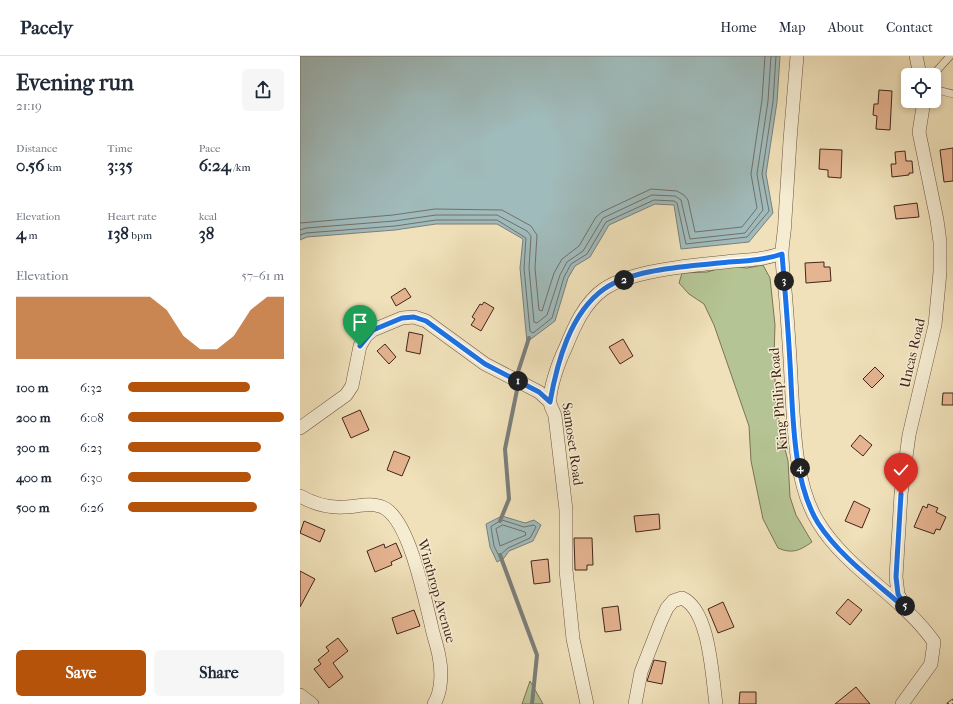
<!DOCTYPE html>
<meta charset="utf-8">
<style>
:root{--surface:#fff;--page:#f6f6f7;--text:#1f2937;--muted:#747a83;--line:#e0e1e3;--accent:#b45309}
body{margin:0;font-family:"IM FELL French Canon",serif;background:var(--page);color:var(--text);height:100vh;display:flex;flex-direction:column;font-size:15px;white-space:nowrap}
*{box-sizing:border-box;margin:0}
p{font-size:13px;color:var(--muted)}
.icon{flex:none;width:22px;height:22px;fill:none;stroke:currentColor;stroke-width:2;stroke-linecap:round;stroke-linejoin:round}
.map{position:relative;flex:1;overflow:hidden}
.panel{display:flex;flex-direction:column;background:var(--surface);width:300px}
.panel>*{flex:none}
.controls{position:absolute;left:601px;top:12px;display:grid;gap:8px}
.controls a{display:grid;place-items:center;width:40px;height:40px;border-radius:6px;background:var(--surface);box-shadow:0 2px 6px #0003;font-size:20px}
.pin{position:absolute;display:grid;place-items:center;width:34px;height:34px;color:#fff;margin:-41px -17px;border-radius:50% 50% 50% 0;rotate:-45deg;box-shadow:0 0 4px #0007}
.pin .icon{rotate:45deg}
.km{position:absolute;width:20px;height:20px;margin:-10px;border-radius:50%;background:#222;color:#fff;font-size:11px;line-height:20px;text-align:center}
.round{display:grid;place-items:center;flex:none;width:42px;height:42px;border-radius:6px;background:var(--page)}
.head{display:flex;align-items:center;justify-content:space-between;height:68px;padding:0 16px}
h1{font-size:22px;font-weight:800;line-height:30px}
.metrics{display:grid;grid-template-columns:repeat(3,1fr);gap:6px;height:68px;padding:4px 16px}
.metrics div{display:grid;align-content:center}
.metrics b{font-size:17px;font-weight:800}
.metrics small{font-size:11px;font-weight:400}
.metrics p{font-size:11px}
.chart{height:112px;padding:8px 16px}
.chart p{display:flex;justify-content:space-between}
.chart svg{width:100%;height:72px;margin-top:4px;fill:var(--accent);opacity:.7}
.primary-button{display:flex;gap:8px;margin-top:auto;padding:8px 16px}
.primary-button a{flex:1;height:46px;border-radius:6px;background:var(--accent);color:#fff;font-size:16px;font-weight:800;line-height:46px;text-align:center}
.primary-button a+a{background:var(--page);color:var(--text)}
ul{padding:0 16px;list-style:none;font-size:13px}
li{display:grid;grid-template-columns:64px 48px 1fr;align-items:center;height:30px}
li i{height:10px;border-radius:5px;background:var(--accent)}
header{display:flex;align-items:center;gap:24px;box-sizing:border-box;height:56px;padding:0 20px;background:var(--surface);border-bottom:1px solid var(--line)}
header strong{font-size:19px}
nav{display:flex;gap:22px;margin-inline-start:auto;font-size:14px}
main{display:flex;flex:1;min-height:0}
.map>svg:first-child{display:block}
.green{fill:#b5c494;stroke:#7c7457}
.water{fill:#a0bbbb;stroke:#7b7f7b}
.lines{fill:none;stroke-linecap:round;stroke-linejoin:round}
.shore{stroke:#72706a;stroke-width:1}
.stream{stroke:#7b7f7b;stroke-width:4}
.building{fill:#e5b491;stroke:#43251a}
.service-casing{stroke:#6e5442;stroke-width:8}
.minor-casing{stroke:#6e5442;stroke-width:14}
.service{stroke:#f5ecd2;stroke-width:7}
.minor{stroke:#f5ecd2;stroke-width:13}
.rail-casing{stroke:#43251a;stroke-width:4.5}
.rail{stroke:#f5ecd2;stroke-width:3;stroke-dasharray:9;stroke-linecap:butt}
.route-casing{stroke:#fff;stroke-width:8}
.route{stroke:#1a73e8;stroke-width:5}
.labels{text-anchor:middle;stroke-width:3;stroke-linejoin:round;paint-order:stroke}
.street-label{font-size:14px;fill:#43251a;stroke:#f5ecd2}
</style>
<header>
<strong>Pacely</strong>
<nav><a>Home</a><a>Map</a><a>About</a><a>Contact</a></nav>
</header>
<main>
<section class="panel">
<div class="head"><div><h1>Evening run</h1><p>21:19</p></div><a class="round"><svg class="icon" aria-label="share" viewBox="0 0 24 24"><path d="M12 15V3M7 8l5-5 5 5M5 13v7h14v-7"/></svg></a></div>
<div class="metrics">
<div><p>Distance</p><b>0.56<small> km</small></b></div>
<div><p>Time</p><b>3:35</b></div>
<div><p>Pace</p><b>6:24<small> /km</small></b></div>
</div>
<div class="metrics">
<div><p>Elevation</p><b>4<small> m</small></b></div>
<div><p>Heart rate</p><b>138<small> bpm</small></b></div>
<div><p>kcal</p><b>38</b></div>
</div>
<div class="chart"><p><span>Elevation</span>57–61 m</p>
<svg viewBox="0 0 160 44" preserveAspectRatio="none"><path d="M0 44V6L10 6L20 6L30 6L40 6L50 6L60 6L70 6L80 6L90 14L100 30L110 38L120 38L130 30L140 14L150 6L160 6V44z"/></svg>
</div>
<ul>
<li><b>100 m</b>6:32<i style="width:78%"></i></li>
<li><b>200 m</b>6:08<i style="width:100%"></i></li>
<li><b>300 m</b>6:23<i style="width:85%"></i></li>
<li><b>400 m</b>6:30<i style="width:79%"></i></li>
<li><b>500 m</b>6:26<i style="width:83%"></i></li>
</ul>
<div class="primary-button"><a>Save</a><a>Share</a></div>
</section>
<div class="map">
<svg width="653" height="648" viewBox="0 0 653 648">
<rect width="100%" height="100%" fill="#f0e1ba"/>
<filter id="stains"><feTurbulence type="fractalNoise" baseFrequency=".005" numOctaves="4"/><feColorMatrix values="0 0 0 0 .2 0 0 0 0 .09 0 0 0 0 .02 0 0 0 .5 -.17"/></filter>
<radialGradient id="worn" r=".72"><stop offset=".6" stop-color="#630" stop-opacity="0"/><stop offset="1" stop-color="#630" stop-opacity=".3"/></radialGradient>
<path class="green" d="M463,209L470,222L475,269L474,299L476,345L479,369L488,405L490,441L496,459L512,486C499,495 492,498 478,492L463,463L451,405L449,370L414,269L404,248L389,238L379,227L382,217L407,216L428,210L447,212Z
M230,625L243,648H222Z"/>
<path class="water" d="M0,0H480L477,46L466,118L473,157L449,186L381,193L374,149L355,148L309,169L290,201L275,210L268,222L255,265L227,286L220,212L223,183L197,168H136L95,174L7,181L0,184Z
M202,460L225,467L234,464L241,469L233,485L209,495L204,502L197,506L190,491L186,468Z"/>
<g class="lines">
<path class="shore" d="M0,167L93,159L135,153L202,154L231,170L237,179L235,212L239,254L242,255L254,217L262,203L279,190L296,161L302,156L351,133L377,135L384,139L388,144L395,176L442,171L457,152L451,118L462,44L465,0
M0,174L6,172L94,165L136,159H197L227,175L231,180L229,212L234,266L237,267L247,259L260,219L267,206L283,195L303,162L352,139L375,140L381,144L390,183L445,177L463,154L457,118L468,45L471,0
M0,179L6,177L95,170L136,164H197L226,182L224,212L230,275L233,277L252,262L264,221L271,208L287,198L306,166L354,144L374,145L377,147L386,188L447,181L469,155L462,118L473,46L476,0
M202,464L224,471L234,469L236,471L230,482L208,492L199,500L194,490L191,471Z
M203,469L225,476L226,479L200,490L196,473Z"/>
<path class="stream" d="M218,316L229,282
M200,465L209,443L205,393L217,334
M200,499L237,599L232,648"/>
</g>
<path class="building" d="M579,34L592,35L590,74L576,73L577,60L573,59L574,48H578Z
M653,92V125L644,126L640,94Z
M520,93L542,94L541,122L528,121V114L519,113Z
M605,95L606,105H612L613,117H609V119L592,121L591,108H596L595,96Z
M617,147L619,161L596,163L594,150Z
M524,206V211H530L531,225L506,227L505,207Z
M105,232L111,241L96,250L91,241Z
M184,246L194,252L181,275L171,269L175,263L172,261L180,248L182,249Z
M109,276L123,279L120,298L106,295Z
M323,283L333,300L320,308L309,291Z
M85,288L96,301L89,308L77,295Z
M575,311L584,320L572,332L563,323Z
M643,337H653V349H642Z
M60,354L69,374L51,382L42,362Z
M560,379L572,389L563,400L551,390Z
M94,395L110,401L102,420L87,414Z
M554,445L570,453L562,472L545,465Z
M628,448L638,452L636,456L646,461L640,474L636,473L634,478L614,471L623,450L627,452Z
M359,458L360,473L336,476L334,460Z
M4,465L25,474L20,486L0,477Z
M274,482H292L293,509H287V514H275Z
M96,487L102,501L91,506L92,509L75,516L67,495L84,488L85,492Z
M248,503L250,526L234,528L231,505Z
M0,515L15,523L0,551Z
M548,543L562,554L550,569L536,557Z
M423,546L434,571L418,577L408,553Z
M318,550L321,574L305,576L302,552Z
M114,554L120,570L97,578L92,562Z
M38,582L48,595L33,607L43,621L29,632L14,613L21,608L18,604L29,595L26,591Z
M354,604L366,606L362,628L347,625Z
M556,631L570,648H535Z
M440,636H456V648H439Z"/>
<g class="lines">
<defs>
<path id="service" d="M633,19L650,0
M634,33L653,38"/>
<path id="minor" d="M497,0C492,54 488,108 485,163C485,175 482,186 482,198C482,214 485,230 486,246C488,272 490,297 491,323C494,368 494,427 518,466C547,514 602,540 634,586L631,608L602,648
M616,0L620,19
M0,372L46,339L52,330L60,290L66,280L73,274L102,262L114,261L126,265L185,308L239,336L250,346
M0,440C14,448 28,452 44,451C57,451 74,445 86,453C110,469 124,540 131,568C133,579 137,589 139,600C142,615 142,635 134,648
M604,549L598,538L596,521L601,438L609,379L635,269L640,216V186L637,164L619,76L624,45
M0,639L12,648
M287,648L273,583L266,514V454L255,360C254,356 250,350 250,346C249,333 259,305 265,293C274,271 284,247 304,233C333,213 399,209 434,205C451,204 466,203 482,197
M335,648L341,616L361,565L367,552L373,545L382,542C410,554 412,621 416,648"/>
</defs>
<use href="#service" class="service-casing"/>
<use href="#minor" class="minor-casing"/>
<use href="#service" class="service"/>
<use href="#minor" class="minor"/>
<defs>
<path id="rail" d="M649,648L653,645"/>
</defs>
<use href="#rail" class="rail-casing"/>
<use href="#rail" class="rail"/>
</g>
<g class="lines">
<defs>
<path id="route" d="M60,290L73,274L102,262L114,261L126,265L185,308L239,336L250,346C257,307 270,257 304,233C333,213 385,211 419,207C440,205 462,205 482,198C485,234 488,270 490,307C493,355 492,425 518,467C540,501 577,527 607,554L598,538L596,521L601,438"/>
</defs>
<use href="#route" class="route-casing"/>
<use href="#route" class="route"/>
</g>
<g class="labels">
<g class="street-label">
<text transform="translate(612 297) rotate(-77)" y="5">Uncas Road</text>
<text transform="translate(478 343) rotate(-95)" y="5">King Philip Road</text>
<text transform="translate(273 388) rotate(82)" y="5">Samoset Road</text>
<text transform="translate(137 535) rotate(74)" y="5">Winthrop Avenue</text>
</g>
</g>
<rect width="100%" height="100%" filter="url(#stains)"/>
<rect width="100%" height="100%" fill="url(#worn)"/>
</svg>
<div class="controls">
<a><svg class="icon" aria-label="locate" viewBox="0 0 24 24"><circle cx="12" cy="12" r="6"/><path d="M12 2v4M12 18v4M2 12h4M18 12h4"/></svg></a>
</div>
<div class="pin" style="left:60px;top:290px;background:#1e9e55"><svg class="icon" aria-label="arrive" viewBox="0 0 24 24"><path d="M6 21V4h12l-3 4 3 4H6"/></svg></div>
<div class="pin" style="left:601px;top:438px;background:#d93025"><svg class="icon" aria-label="check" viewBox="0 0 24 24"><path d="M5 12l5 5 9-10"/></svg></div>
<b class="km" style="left:218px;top:325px">1</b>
<b class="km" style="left:324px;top:224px">2</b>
<b class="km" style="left:484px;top:225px">3</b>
<b class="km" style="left:500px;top:412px">4</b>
<b class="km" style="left:605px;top:550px">5</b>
</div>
</main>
